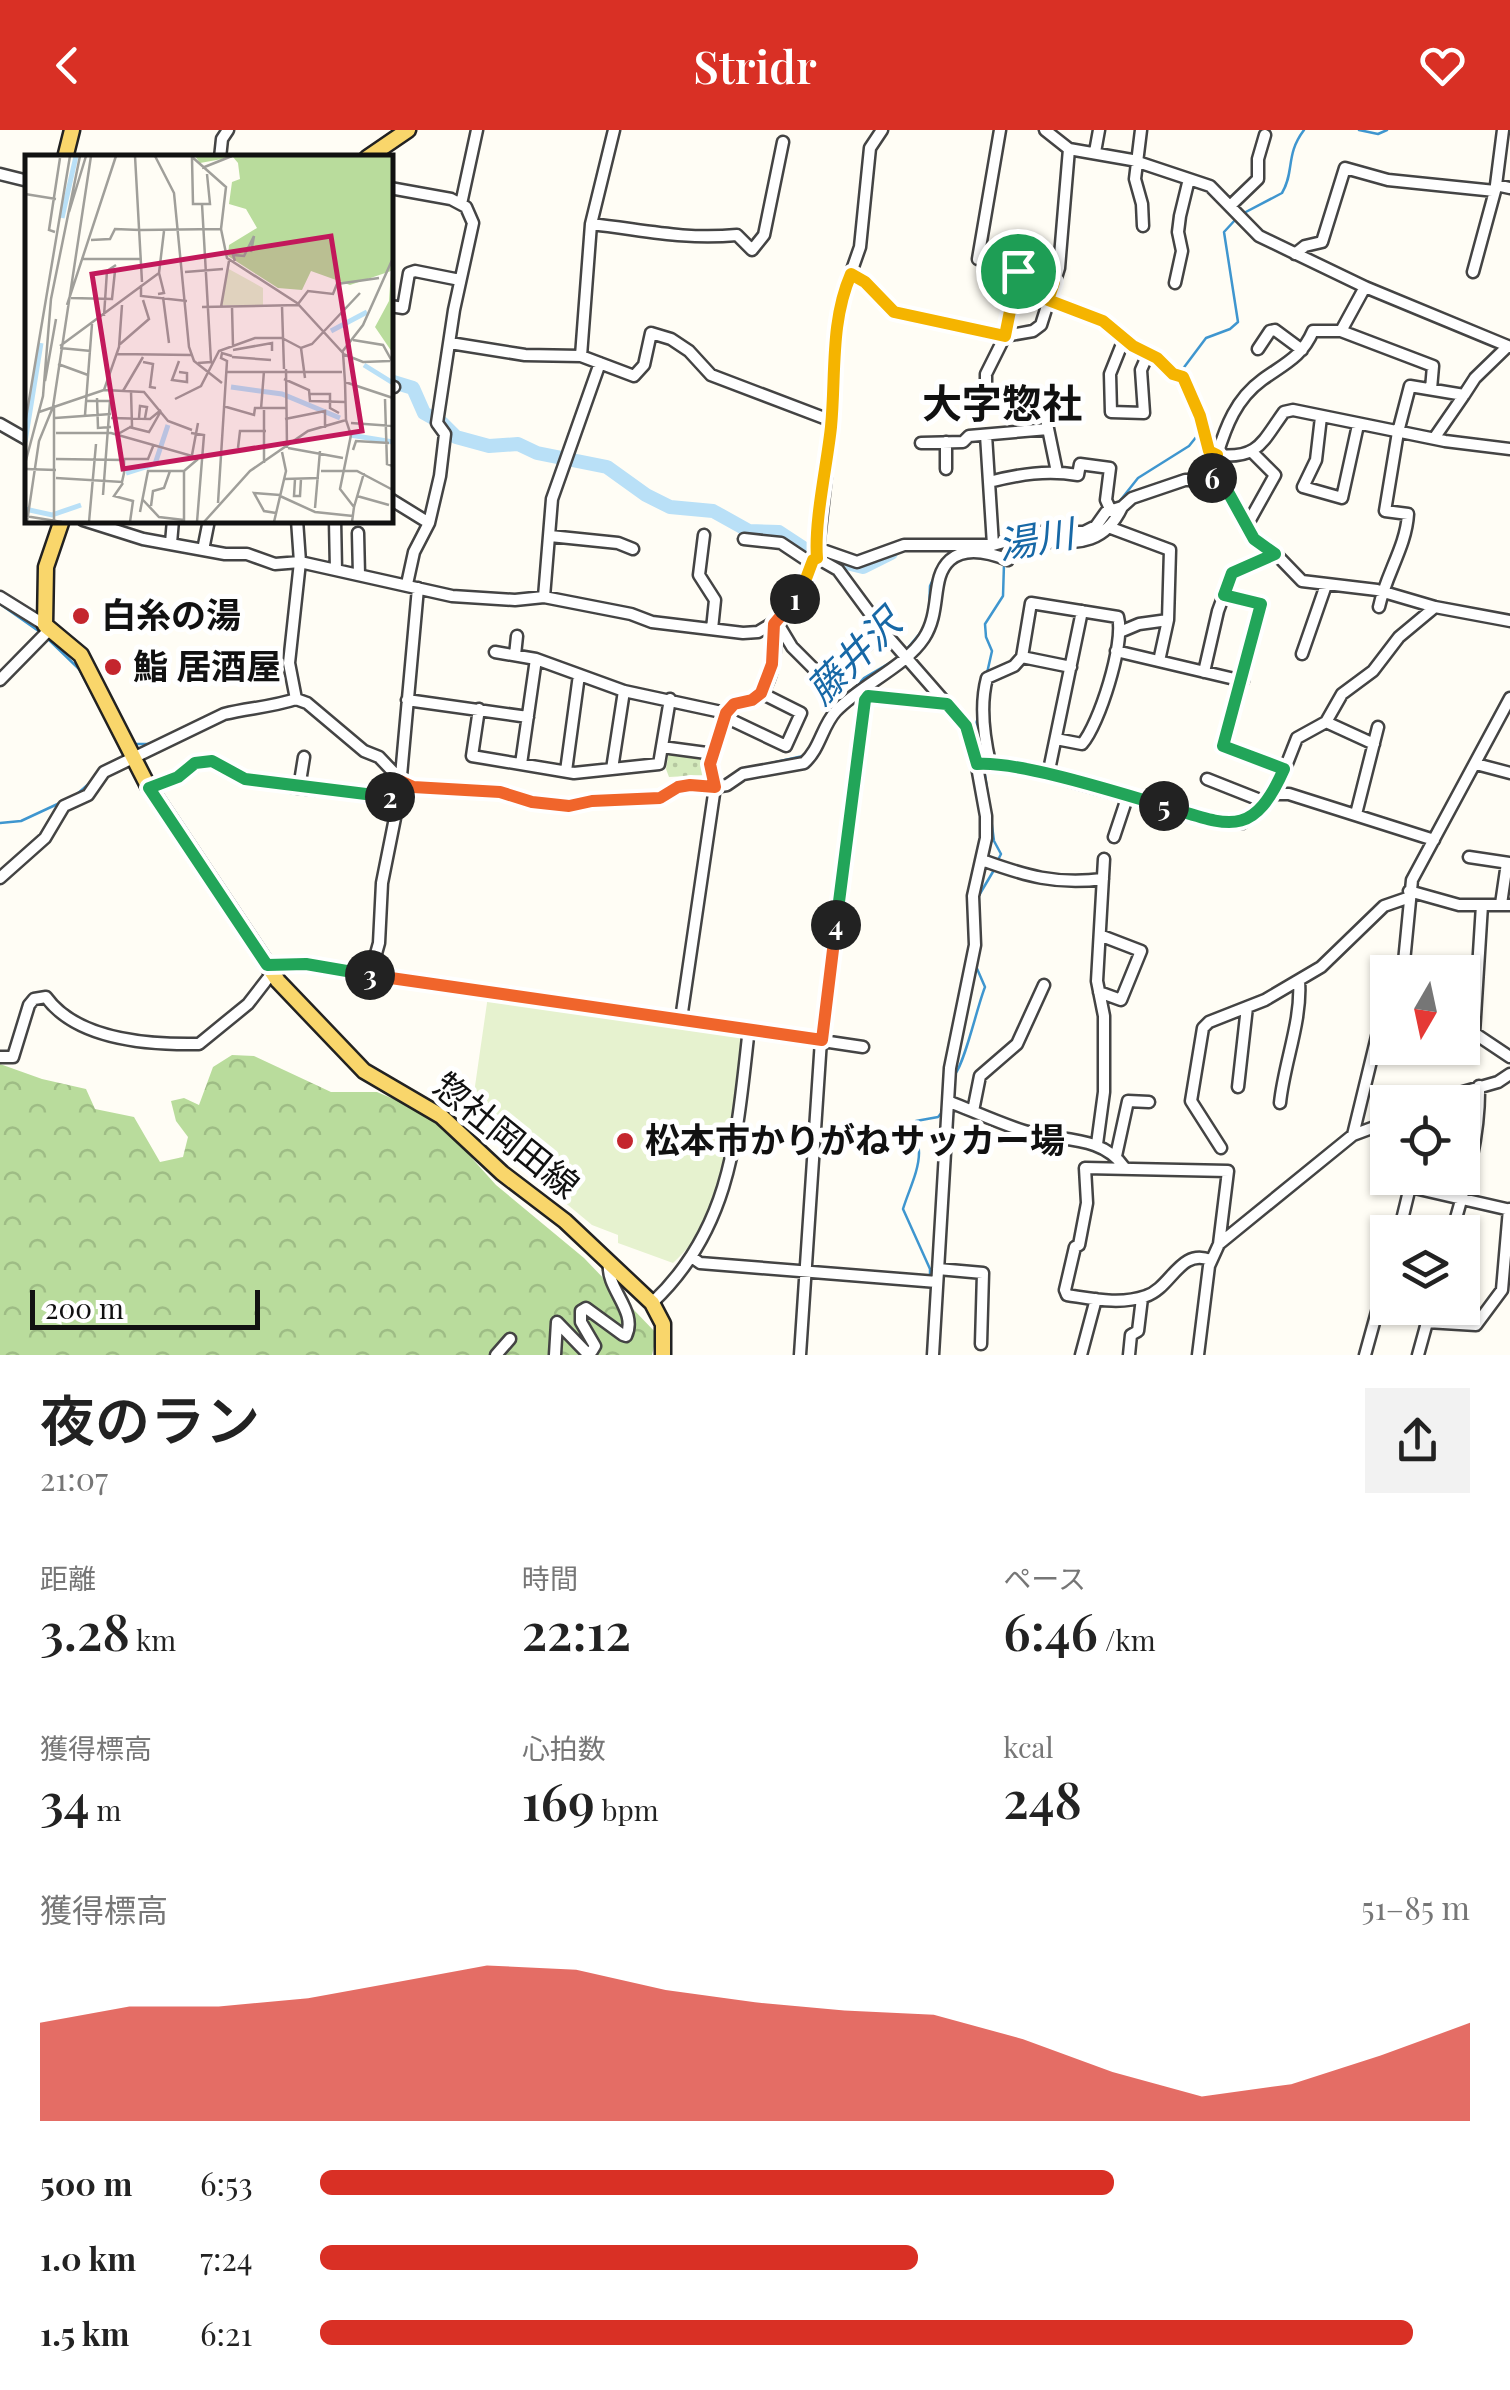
<!DOCTYPE html>
<html lang="ja">
<meta charset="utf-8">
<style>
:root{--surface:#fff;--page:#f2f2f2;--text:#222;--muted:#767676;--accent:#d93025}
body{margin:0;font-family:"Playfair Display","Noto Sans JP",serif;background:var(--page);color:var(--text);height:100vh;display:flex;flex-direction:column;font-size:38px;white-space:nowrap}
*{box-sizing:border-box;margin:0}
p{font-size:32px;color:var(--muted)}
.icon{flex:none;width:55px;height:55px;fill:none;stroke:currentColor;stroke-width:2;stroke-linecap:round;stroke-linejoin:round}
.map{position:relative;height:1225px;overflow:hidden}
.side{display:flex;flex-direction:column;background:var(--surface);flex:1}
.side>*{flex:none}
.needle{width:65px;rotate:189deg}
.buttons{position:absolute;left:1370px;top:825px;display:grid;gap:20px}
.buttons a{display:grid;place-items:center;width:110px;height:110px;border-radius:0px;background:var(--surface);box-shadow:0 2px 8px #0004;font-size:50px}
.scale{position:absolute;left:30px;bottom:25px;width:230px;box-sizing:border-box;padding-left:10px;border:5px solid #111;border-top:0;font-size:28px;line-height:35px;white-space:nowrap;color:#111;-webkit-text-stroke:8px #fff;paint-order:stroke}
.pin{position:absolute;display:grid;place-items:center;width:85px;height:85px;color:#fff;margin:-42px;border:5px solid #fff;border-radius:50%;box-shadow:0 2px 10px #0007}
.km{position:absolute;width:50px;height:50px;margin:-25px;border-radius:50%;background:#222;color:#fff;font-size:28px;line-height:50px;text-align:center}
.round{display:grid;place-items:center;flex:none;width:105px;height:105px;border-radius:0px;background:var(--page)}
.headline{display:flex;align-items:center;justify-content:space-between;height:170px;padding:0 40px}
h1{font-size:55px;font-weight:600;line-height:75px}
.metrics{display:grid;grid-template-columns:repeat(3,1fr);gap:15px;height:170px;padding:10px 40px}
.metrics div{display:grid;align-content:center}
.metrics b{font-size:50px;font-weight:600}
.metrics small{font-size:28px;font-weight:400}
.metrics p{font-size:28px}
.chart{height:280px;padding:20px 40px}
.chart p{display:flex;justify-content:space-between}
.chart svg{width:100%;height:180px;margin-top:10px;fill:var(--accent);opacity:.7}
ul{padding:0 40px;list-style:none;font-size:32px}
li{display:grid;grid-template-columns:160px 120px 1fr;align-items:center;height:75px}
li i{height:25px;border-radius:12px;background:var(--accent)}
header{display:flex;justify-content:space-between;align-items:center;height:130px;padding:0 40px;background:var(--accent);color:#fff;font-size:45px;font-weight:600}
.map>svg:first-child{display:block}
.forest{fill:url(#forest-crowns)}
.park{fill:url(#park-dots)}
.pitch{fill:#e6f2cf}
.lines{fill:none;stroke-linecap:round;stroke-linejoin:round}
.stream{stroke:#3f96cf;stroke-width:2.5}
.river{stroke:#b9e0f7;stroke-width:14}
.minor-casing{stroke:#444;stroke-width:15}
.major-casing{stroke:#222;stroke-width:19}
.minor{stroke:#fff;stroke-width:10}
.major{stroke:#f9d66b;stroke-width:14}
.split-1-casing{stroke:#fff;stroke-width:20}
.split-2-casing{stroke:#fff;stroke-width:20}
.split-3-casing{stroke:#fff;stroke-width:20}
.split-4-casing{stroke:#fff;stroke-width:20}
.split-5-casing{stroke:#fff;stroke-width:20}
.split-6-casing{stroke:#fff;stroke-width:20}
.split-7-casing{stroke:#fff;stroke-width:20}
.split-1{stroke:#f5b400;stroke-width:12}
.split-2{stroke:#f0652b;stroke-width:12}
.split-3{stroke:#22a559;stroke-width:12}
.split-4{stroke:#f0652b;stroke-width:12}
.split-5{stroke:#22a559;stroke-width:12}
.split-6{stroke:#22a559;stroke-width:12}
.split-7{stroke:#f5b400;stroke-width:12}
.poi-dot{fill:#c4262e;stroke:#fff;stroke-width:4}
.labels{text-anchor:middle;stroke-width:10;stroke-linejoin:round;paint-order:stroke}
.poi-label{font-size:35px;font-weight:bold;fill:#111;stroke:#fff;text-anchor:start}
.street-label{font-size:35px;fill:#111;stroke:#fff}
.water-label{font-size:38px;font-style:italic;fill:#1768a6;stroke:#fff}
.quarter-label{font-size:40px;font-weight:bold;fill:#111;stroke:#fff}
.inset-river{fill:none;stroke:#b9e0f7;stroke-width:5}
.inset-road{fill:none;stroke:#a09f9a;stroke-width:2.5}
.view{fill:#c2185b;fill-opacity:0.15;stroke:#c2185b;stroke-width:5}
.inset-edge{fill:none;stroke:#111;stroke-width:5}
</style>
<header><svg class="icon" aria-label="back" viewBox="0 0 24 24"><path d="M15 5l-7 7 7 7"/></svg>Stridr<svg class="icon" aria-label="heart" viewBox="0 0 24 24"><path d="M12 20l-8-8c-3-5 5-10 8-4 3-6 11-1 8 4z"/></svg></header>
<div class="map">
<svg width="1510" height="1225" viewBox="0 0 1510 1225">
<defs>
<pattern id="forest-crowns" width="20" height="18" patternUnits="userSpaceOnUse" patternTransform="scale(2.5)"><rect width="20" height="18" fill="#b9dc9c"/><path d="M2 6a3 3 0 1 1 6 0M12 15a3 3 0 1 1 6 0" fill="none" stroke="#9ebc85"/></pattern>
<pattern id="park-dots" width="8" height="8" patternUnits="userSpaceOnUse" patternTransform="scale(2.5)"><rect width="8" height="8" fill="#d5ebbd"/><path d="M2 2h.1M6 6h.1" fill="none" stroke="#b6c8a1" stroke-width="1.8" stroke-linecap="round"/></pattern>
</defs>
<rect width="100%" height="100%" fill="#fffdf5"/>
<path class="forest" d="M232,925L254,926L331,962H377L434,986L496,1055L584,1128L657,1204L652,1225H0V934L42,949L86,959L95,979L134,987L160,1032L183,1027L188,1007L176,991L171,971L184,968L199,975L213,937Z"/>
<path class="park" d="M669,621L708,627L705,645L669,647L666,639Z"/>
<path class="pitch" d="M488,866L740,902L744,908C735,984 735,1078 673,1133L618,1113V1105L592,1095L509,1026L524,998L485,991L472,977Z"/>
<g class="lines">
<path class="stream" d="M1359,0L1378,4L1387,0
M1242,84L1282,63C1295,41 1285,25 1304,0
M1179,244L1206,208L1230,199L1238,192L1224,102L1236,89
M1119,372L1138,348L1189,316L1197,306V290L1179,252
M1004,426V420L1015,416
M0,474L40,502
M929,481L930,456L935,445
M46,507L79,539L103,584
M907,519L921,502
M987,543L992,521L986,507L985,494L1003,466L1004,434
M852,561L864,548L898,528
M979,584L976,594L982,630
M131,614H149L180,600
M748,638L803,626
M984,638L990,680
M721,651L736,643
M678,652H709
M445,654L462,655
M76,665L92,651
M991,688L994,711L1001,724L997,732
M0,693L21,691L64,671
M978,767L994,740
M955,944C965,932 977,877 985,857L975,834
M930,1148V1139L903,1079C908,1062 919,1041 919,1023C919,1011 914,1003 916,991L938,987L943,981
M928,1225L931,1181"/>
<path class="river" d="M390,251L413,258L424,283L442,293L456,307L489,316L518,314L537,323L607,337L646,365L670,377L713,381L749,401L779,402L811,423
M977,419L1004,420
M826,428L863,437L891,423"/>
<defs>
<path id="minor" d="M1000,0L978,129L1053,152
M1045,0L1069,19L1132,30L1210,56L1259,106L1365,157L1510,217
M1141,0L1135,49L1142,74L1143,96
M1503,0L1496,55L1510,58
M1095,22L1099,0
M220,28L222,9L228,0
M0,44L28,51
M390,58L451,69L466,77L473,93L454,180L437,293L445,304L440,346L429,393L414,422L407,454
M461,74L477,0
M1230,76L1258,49V29L1265,5
M591,94C645,100 683,110 737,105L752,120L764,105L783,12
M1295,124L1305,116L1322,112L1345,38L1388,50L1495,61L1496,55
M1473,142L1495,61
M851,144L865,152L894,181L1005,206L1033,201L1041,195L1059,138L1069,19
M1175,153L1182,121L1178,102L1180,86L1189,49
M1048,170L1103,191L1133,216L1157,228L1173,244L1183,247L1201,286L1209,321L1217,325L1212,350
M390,176L403,178L409,143L415,141L460,150
M1341,201L1365,157
M1124,209L1110,244L1111,282L1144,283L1141,240L1148,224
M450,213L525,225L581,226L634,246L644,235L651,203L671,209L689,221L711,245L832,291
M1258,219L1270,201L1275,200L1302,220
M581,226L591,94L614,0
M390,256L394,257
M1431,259L1433,236L1341,201H1313C1302,227 1284,234 1262,250C1236,269 1226,296 1217,325C1259,329 1262,312 1284,282L1293,280L1445,311L1510,319
M986,275V244L1005,206L1018,141
M1321,287L1316,330L1303,357L1342,368L1358,295
M0,294L28,310
M986,305L993,415
M1435,307L1464,265
M921,313L963,312L969,306L1048,299
M946,339V312
M1057,342L1045,284L1060,274H1070
M989,352C1020,344 1047,340 1078,345L1080,334L1110,338L1106,370L1111,381
M390,369L429,393
M83,390L143,409L225,424H247L275,434L300,432L452,466L515,470L544,467L631,484L652,492L743,503L758,502L776,491L801,462L811,433L817,428L832,291L836,195L840,174L860,117L870,18L882,0
M335,390L336,440
M1246,397L1275,345L1252,322
M1111,398L1170,420L1168,490
M358,403L359,445
M704,405L699,445L715,470L712,499
M550,406L618,413L633,419
M744,409L781,413L811,433
M171,413L173,390
M817,418L857,432L904,415H993L1040,402H1084L1096,396L1106,382L1122,377L1132,368L1185,350H1212L1228,362L1254,409L1272,420L1302,451L1377,460L1435,477L1510,491
M203,420L209,390
M817,428L838,440L883,501L966,596L972,609L986,686V708L973,766L975,815L950,938L933,1225
M1224,465L1261,474L1223,616L1284,639
M0,467L45,495
M544,467L552,369L600,233
M1379,477C1386,444 1406,417 1408,384L1385,381L1398,302L1410,256L1464,265L1475,248L1508,216
M777,492L792,517L826,551L883,501
M1120,502L1139,494L1168,490L1159,531
M1116,521L1243,551
M495,522L536,529L624,561L726,583
M1302,524L1326,455
M515,525L517,506
M1204,542L1218,481L1232,443L1275,423
M0,550L50,499
M296,569L289,533L300,432L297,390
M407,570L528,587
M479,579L472,626L574,643L659,634L670,569
M725,587L786,616L801,583L761,563
M1326,592L1374,614
M1056,609L1082,614C1099,595 1125,513 1118,487L1031,473L1022,527L1071,537
M662,617L714,624
M304,627L299,658L399,668
M990,633C984,607 980,574 987,548L1014,536L1022,527
M521,634L536,529
M977,634L990,633L1048,645L1219,692L1242,693L1275,664L1297,608L1326,592L1342,564L1373,541L1399,507L1435,477
M1476,634L1510,643
M612,639L624,561
M566,641L579,545
M1048,645L1082,481
M1207,649L1265,672
M401,651L413,657L500,662L532,672L569,676L592,671L660,668L678,657H715L727,655L743,644L804,633C820,619 822,596 836,581C862,554 905,537 924,508C942,480 930,448 950,430C966,416 993,424 1008,430C1029,387 1091,443 1122,377
M149,658L178,647L202,631L222,635L245,649L299,658
M1275,664H1289L1434,710
M1356,684L1378,597
M1114,707L1128,665
M1469,727L1509,733
M982,730C1026,746 1056,755 1103,749
M0,748L45,708L64,676L88,665L104,642L224,584C248,578 272,577 296,569L307,573L364,621L379,627L400,649
M1409,761L1459,775H1510
M1501,774L1507,733
M1482,775L1474,903L1510,927
M267,835L306,834L863,917
M1403,842L1412,750L1510,568
M370,845L379,813L382,753L399,668L418,458
M1099,862L1121,870L1141,821L1102,806
M681,889L715,657C713,651 709,641 710,634C711,624 726,580 733,575C739,571 749,571 755,568C775,556 777,514 774,494
M0,927H13L29,875L34,869L46,867C77,910 150,915 199,914L248,874L272,843
M1238,957L1247,877
M950,972C975,982 999,993 1024,1001C1059,1012 1101,1004 1124,1037
M1428,972L1498,952L1510,944
M1280,973C1284,933 1302,891 1299,851
M973,981L980,946L1017,914L1044,855
M1353,1005L1380,894L1388,882
M1097,1014L1104,962V886L1097,851L1104,729
M1221,1018L1191,971L1203,898L1209,892L1265,870L1321,837L1384,776L1410,767
M1116,1026L1128,971L1149,972
M1399,1102L1410,1057L1510,1080
M1452,1102C1466,1054 1480,1007 1479,956
M693,1128L700,1133L937,1152
M1210,1130C1180,1118 1171,1158 1146,1166C1120,1175 1094,1169 1067,1165L1065,1160L1075,1117L1079,1115L1087,1073L1085,1038L1228,1041L1219,1114
M938,1139L983,1143L981,1214
M652,1173C733,1097 737,1002 749,898
M1427,1192L1476,1195L1502,1160L1509,1079
M496,1225L510,1209
M555,1225L557,1192L587,1223L592,1221L595,1216L581,1192V1181L586,1178L623,1205L626,1206C638,1181 606,1159 609,1134
M800,1225L821,910L865,570L869,566L947,574
M1081,1225L1096,1169
M1129,1225L1131,1205L1138,1201L1142,1168
M1198,1225L1209,1136L1219,1114L1353,1005L1388,992
M1365,1225L1388,1142
M1418,1225L1431,1178"/>
<path id="major" d="M65,28L72,0
M367,28L408,0
M62,390L46,437L45,495L81,525L148,656L278,851L364,941L441,986L502,1043L565,1091L652,1173L663,1194V1225"/>
</defs>
<use href="#minor" class="minor-casing"/>
<use href="#major" class="major-casing"/>
<use href="#minor" class="minor"/>
<use href="#major" class="major"/>
</g>
<g class="lines">
<defs>
<path id="split-1" d="M795,469L801,462L813,430L817,428C814,392 827,335 831,297C836,245 830,192 851,144L865,152L894,182L1005,206L1018,141"/>
<path id="split-2" d="M390,667L398,668L400,651L413,657L500,662L532,672L569,676L592,671L660,668L678,657L690,655L715,657L710,634L726,583L734,574L752,570L761,563L772,534L774,494L795,469"/>
<path id="split-3" d="M370,845L306,834L267,835L149,658L178,647L195,633L212,631L245,649L390,667"/>
<path id="split-4" d="M370,845L822,910L836,795"/>
<path id="split-5" d="M836,795L865,570L868,566L947,574L966,596L977,634C1020,631 1119,663 1164,676"/>
<path id="split-6" d="M1164,676C1228,695 1252,711 1284,639L1223,616L1261,474L1224,465L1232,443L1275,424L1254,409L1228,362L1212,348"/>
<path id="split-7" d="M1018,141L1054,152L1048,170L1103,191L1133,216L1157,228L1173,244L1183,247L1200,286L1209,321L1217,325L1212,348"/>
</defs>
<use href="#split-1" class="split-1-casing"/>
<use href="#split-2" class="split-2-casing"/>
<use href="#split-3" class="split-3-casing"/>
<use href="#split-4" class="split-4-casing"/>
<use href="#split-5" class="split-5-casing"/>
<use href="#split-6" class="split-6-casing"/>
<use href="#split-7" class="split-7-casing"/>
<use href="#split-1" class="split-1"/>
<use href="#split-2" class="split-2"/>
<use href="#split-3" class="split-3"/>
<use href="#split-4" class="split-4"/>
<use href="#split-5" class="split-5"/>
<use href="#split-6" class="split-6"/>
<use href="#split-7" class="split-7"/>
</g>
<g class="poi-dot">
<circle cx="81" cy="486" r="10"/>
<circle cx="113" cy="537" r="10"/>
<circle cx="625" cy="1011" r="10"/>
</g>
<g class="labels">
<g class="poi-label">
<text x="101" y="498">白糸の湯</text>
<text x="133" y="549">鮨 居酒屋</text>
<text x="645" y="1023">松本市かりがねサッカー場</text>
</g>
<g class="street-label">
<text transform="translate(506 1006) rotate(39)" y="12">惣社岡田線</text>
</g>
<g class="water-label">
<text transform="translate(1036 410) rotate(-10)" y="13">湯川</text>
<text transform="translate(854 527) rotate(-45)" y="13">藤井沢</text>
</g>
<g class="quarter-label">
<text x="1002" y="288">大字惣社</text>
</g>
</g>
<g transform="translate(25 25)">
<rect width="368" height="368" fill="#fffdf5"/>
<path d="M170,1H367V197L350,172L364,146L366,116L325,130L286,116L277,135L253,133L203,101L204,90L232,73L221,54L204,49L207,27L215,24L213,8L208,2L175,8Z" fill="#b9dc9c"/>
<path d="M202,113L238,133V151L196,150Z" fill="#e6f2cf"/>
<path class="inset-river" d="M37,63L51,1M306,176L342,157M339,210L368,228M206,232L257,239L315,263M325,280L368,287M0,287L16,188M101,318L130,309L143,270M0,354L27,360L56,350"/>
<path class="inset-road" d="M110,1L117,127M130,1L149,38L164,192L169,206L197,228M166,1L201,32L196,74L202,103L272,148L318,198L320,227L321,265L283,276L225,316L179,367M167,3L168,49H185L182,19M177,13L207,1M0,39L31,44M44,57L61,1M115,75L195,74M30,77L24,75L35,3M66,85L85,84L90,74L115,75M56,104H116M210,106L208,100L219,101L229,81L226,97M160,117L198,114M116,130V141L162,146M133,139L139,138L134,118L139,76M138,142L144,188M46,143L87,144L90,116H85M273,149L283,136L308,139L312,129L354,123M42,150L91,1M257,151L259,214M177,152L274,150M196,152L204,106M207,152L208,191M79,161L82,116L91,110M257,183L276,193L287,189L335,138M328,185L358,190L368,208M94,190L124,164L118,145M35,191L134,118M35,193L66,196M276,193L280,223M208,195L247,188V196M317,197L338,170L368,103M92,199L166,200M318,199L338,207L365,206M207,202L246,205M118,207L128,209L125,232L131,233M173,208L186,207L177,49M33,209L63,220M261,214L262,293M154,217L162,218V227L147,225L154,206M202,217H317M259,224L284,235L285,246L320,247M20,226L31,164M320,227L368,243M79,235L119,237L143,266L167,275M98,236L118,202M284,239H305V253L314,258M72,243L73,273L86,272M150,244L176,231L194,196L230,183H257M360,244L362,309L368,311M60,246H85L78,340M198,251L229,260L230,253H261M29,253V365M236,254L239,216M14,257L79,235L94,192L97,150M60,260L67,169M30,263L86,259M86,263L125,264L136,255M114,263L115,251L122,252L120,263M260,264L300,256V273M321,265L326,280L315,334L329,352L327,367M326,268L368,271M0,269L45,1M104,272L124,277L136,256M31,278H86L174,303L196,298M166,278L179,280L172,367M93,279L107,271L106,236M213,293L215,276H241M263,293L318,303M328,295L331,286L364,288M167,300L173,268M99,304H123L129,289M239,308V255M0,309L18,241L26,144L55,1M0,314L31,315M159,316V367M296,316H332L368,335M31,323L97,327L99,318V305L31,304M259,324L294,323M270,324L269,341H275L276,324M98,328L89,341L108,346L105,367M255,341L290,357L328,361M332,341L364,350M118,345L134,362L159,365M193,348L202,206L196,203L197,198L207,201M126,351L128,336L139,333L145,316M329,352L339,318M290,353L295,296M115,357L123,316H159L173,304M251,358L239,356L229,338L255,340M0,361L37,367M2,367L14,286L28,252L66,1M64,367L71,289M249,367L261,316L257,297"/>
<path class="view" d="M306,81L337,276L98,314L67,119Z"/>
<rect width="368" height="368" class="inset-edge"/>
</g>
</svg>
<div class="buttons">
<a><svg class="needle" viewBox="-14 -14 28 28"><path d="M0-13l5 13h-10z" fill="#e53935"/><path d="M0 13l5-13h-10z" fill="#767676"/></svg></a>
<a><svg class="icon" aria-label="locate" viewBox="0 0 24 24"><circle cx="12" cy="12" r="6"/><path d="M12 2v4M12 18v4M2 12h4M18 12h4"/></svg></a>
<a><svg class="icon" aria-label="layers" viewBox="0 0 24 24"><path d="M12 4l9 5-9 5-9-5zM3 14l9 5 9-5"/></svg></a>
</div>
<div class="scale">200 m</div>
<div class="pin" style="left:1018px;top:141px;background:#1e9e55"><svg class="icon" aria-label="arrive" viewBox="0 0 24 24"><path d="M6 21V4h12l-3 4 3 4H6"/></svg></div>
<b class="km" style="left:795px;top:469px">1</b>
<b class="km" style="left:390px;top:667px">2</b>
<b class="km" style="left:370px;top:845px">3</b>
<b class="km" style="left:836px;top:795px">4</b>
<b class="km" style="left:1164px;top:676px">5</b>
<b class="km" style="left:1212px;top:348px">6</b>
</div>
<section class="side">
<div class="headline"><div><h1>夜のラン</h1><p>21:07</p></div><a class="round"><svg class="icon" aria-label="share" viewBox="0 0 24 24"><path d="M12 15V3M7 8l5-5 5 5M5 13v7h14v-7"/></svg></a></div>
<div class="metrics">
<div><p>距離</p><b>3.28<small> km</small></b></div>
<div><p>時間</p><b>22:12</b></div>
<div><p>ペース</p><b>6:46<small> /km</small></b></div>
</div>
<div class="metrics">
<div><p>獲得標高</p><b>34<small> m</small></b></div>
<div><p>心拍数</p><b>169<small> bpm</small></b></div>
<div><p>kcal</p><b>248</b></div>
</div>
<div class="chart"><p><span>獲得標高</span>51–85 m</p>
<svg viewBox="0 0 160 44" preserveAspectRatio="none"><path d="M0 44V20L10 16L20 16L30 14L40 10L50 6L60 7L70 12L80 15L90 17L100 18L110 24L120 32L130 38L140 35L150 28L160 20V44z"/></svg>
</div>
<ul>
<li><b>500 m</b>6:53<i style="width:69%"></i></li>
<li><b>1.0 km</b>7:24<i style="width:52%"></i></li>
<li><b>1.5 km</b>6:21<i style="width:95%"></i></li>
</ul>
</section>
